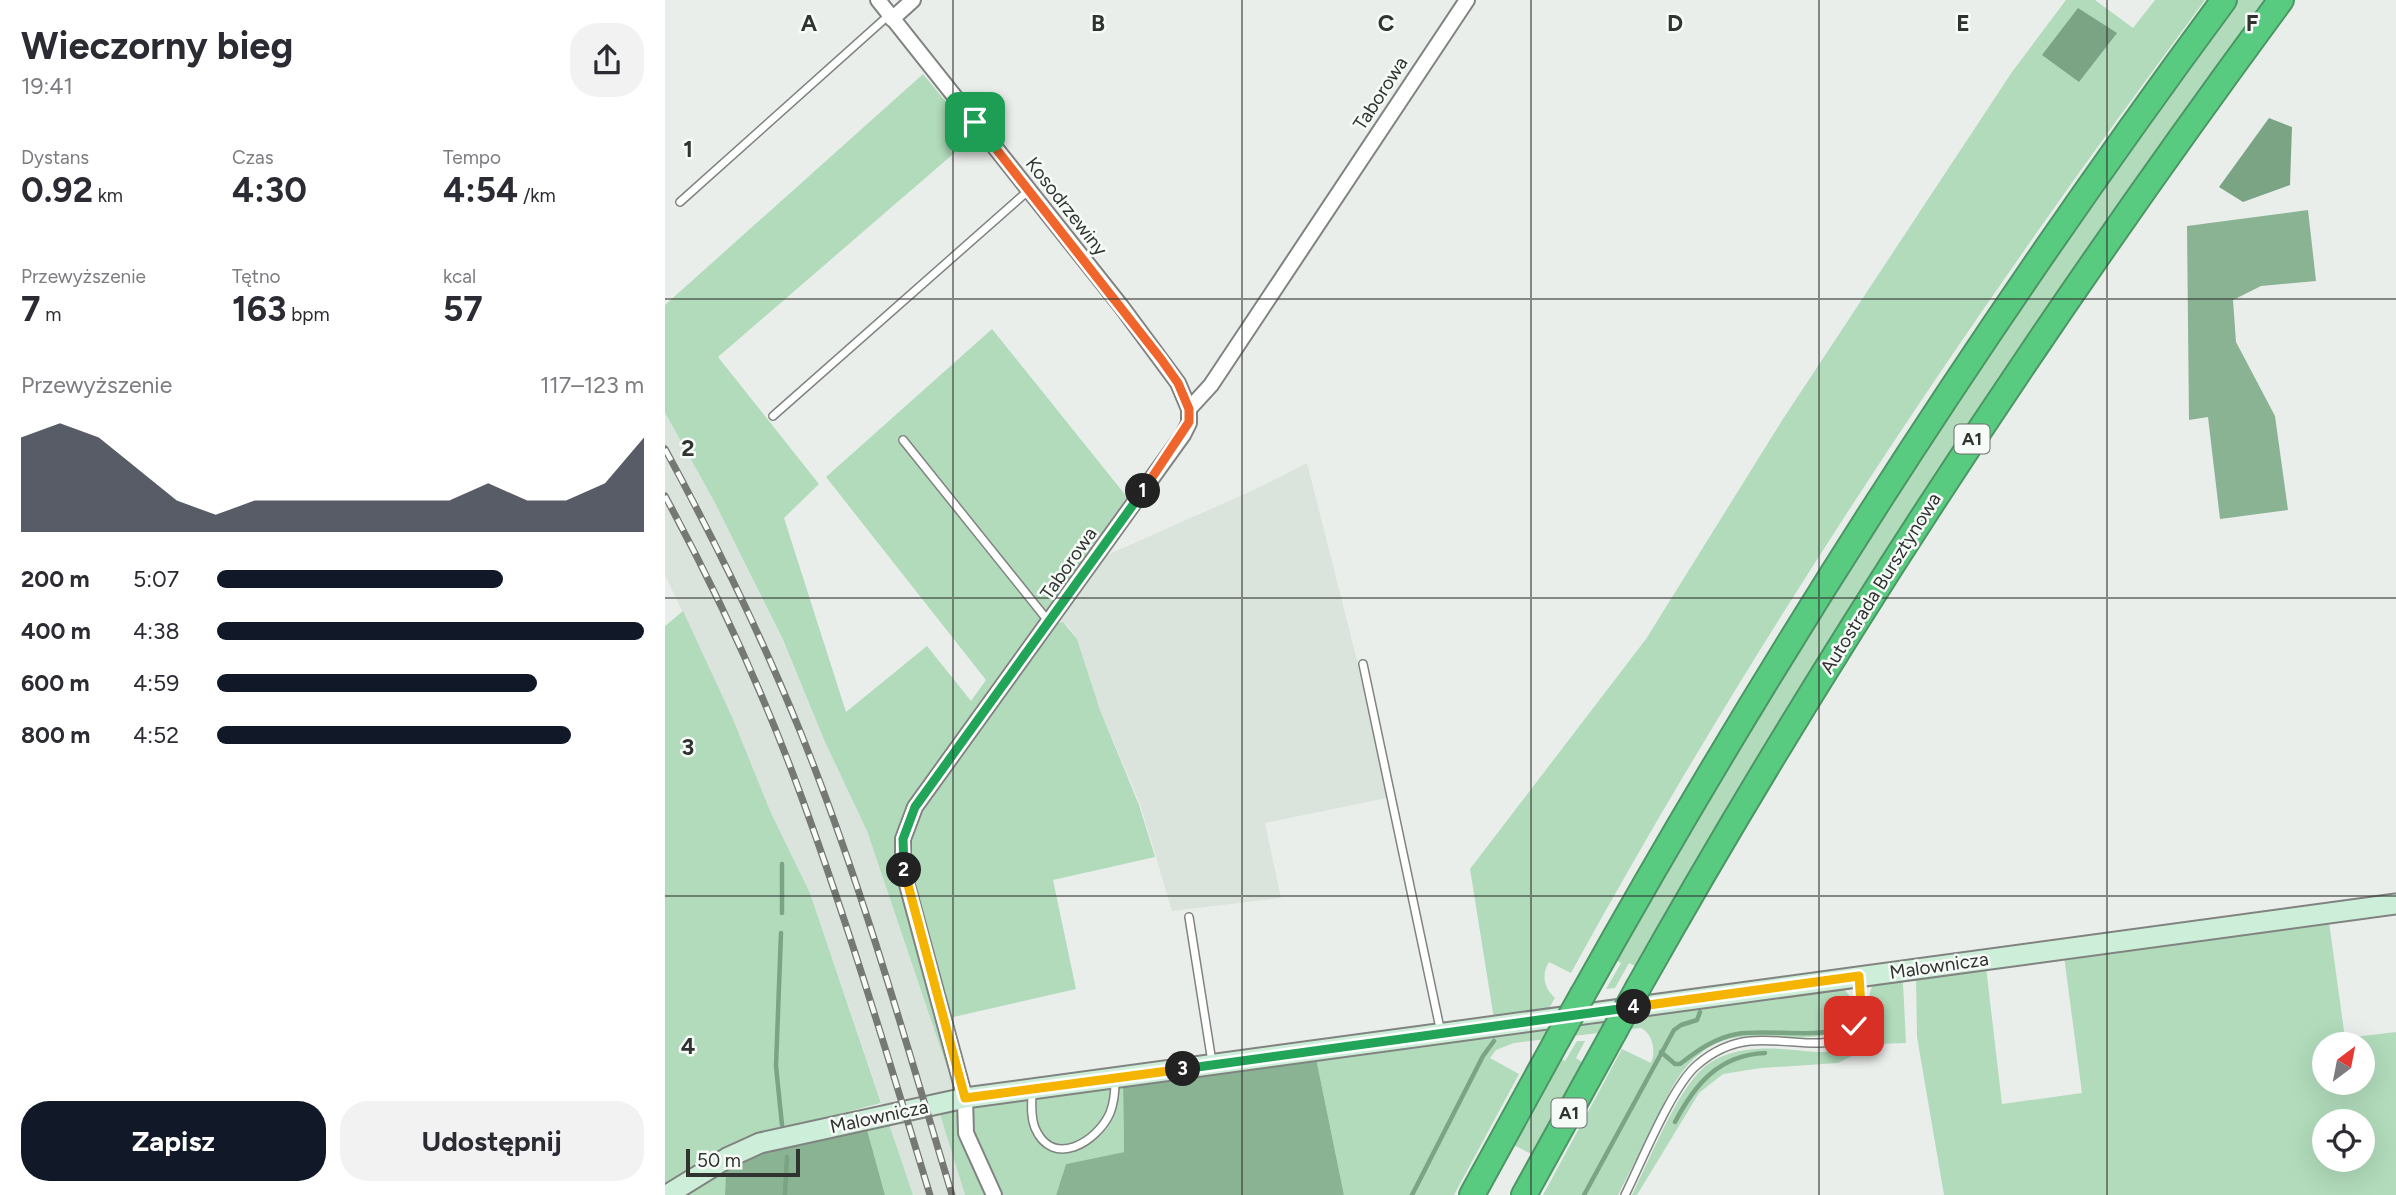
<!DOCTYPE html>
<html lang="pl">
<meta charset="utf-8">
<style>
:root{--surface:#fff;--page:#f2f2f3;--text:#2b2b33;--muted:#7c7c81;--accent:#111827}
body{margin:0;font-family:Figtree,sans-serif;background:var(--page);color:var(--text);height:100vh;display:flex;flex-direction:column;font-size:26px;white-space:nowrap}
*{box-sizing:border-box;margin:0}
p{font-size:23px;color:var(--muted)}
.icon{flex:none;width:38px;height:38px;fill:none;stroke:currentColor;stroke-width:2;stroke-linecap:round;stroke-linejoin:round}
.map{position:relative;flex:1;overflow:hidden}
.sheet{display:flex;flex-direction:column;background:var(--surface);width:665px}
.sheet>*{flex:none}
.needle{width:46px;rotate:32deg}
.buttons{position:absolute;left:1647px;top:1032px;display:grid;gap:14px}
.buttons a{display:grid;place-items:center;width:63px;height:63px;border-radius:50%;background:var(--surface);box-shadow:0 7px 28px #0002;font-size:35px}
.scale{position:absolute;left:21px;bottom:18px;width:114px;box-sizing:border-box;padding-left:7px;border:4px solid #313331;border-top:0;font-size:19px;line-height:24px;white-space:nowrap;color:#313331;-webkit-text-stroke:5px #f7fbf8;paint-order:stroke}
.pin{position:absolute;display:grid;place-items:center;width:60px;height:60px;color:#fff;margin:-30px;border-radius:14px;box-shadow:0 4px 10px #0006}
.km{position:absolute;width:35px;height:35px;margin:-18px;border-radius:50%;background:#222;color:#fff;font-size:19px;line-height:35px;text-align:center}
.round{display:grid;place-items:center;flex:none;width:74px;height:74px;border-radius:28px;background:var(--page)}
.head{display:flex;align-items:center;justify-content:space-between;height:119px;padding:0 21px}
h1{font-size:38px;font-weight:700;line-height:52px}
.figures{display:grid;grid-template-columns:repeat(3,1fr);gap:10px;height:119px;padding:7px 21px}
.figures div{display:grid;align-content:center}
.figures b{font-size:35px;font-weight:700}
.figures small{font-size:19px;font-weight:400}
.figures p{font-size:19px}
.chart{height:196px;padding:14px 21px}
.chart p{display:flex;justify-content:space-between}
.chart svg{width:100%;height:126px;margin-top:7px;fill:var(--accent);opacity:.7}
.primary-button{display:flex;gap:14px;margin-top:auto;padding:14px 21px}
.primary-button a{flex:1;height:80px;border-radius:28px;background:var(--accent);color:#fff;font-size:28px;font-weight:700;line-height:80px;text-align:center}
.primary-button a+a{background:var(--page);color:var(--text)}
ul{padding:0 21px;list-style:none;font-size:23px}
li{display:grid;grid-template-columns:112px 84px 1fr;align-items:center;height:52px}
li i{height:18px;border-radius:9px;background:var(--accent)}
main{display:flex;flex:1;min-height:0}
.map>svg:first-child{display:block}
.built{fill:#dbe4dc}
.green{fill:#b1dbbb;fill-rule:evenodd}
.forest{fill:#89b393}
.water{fill:#7ba485}
.lines{fill:none;stroke-linecap:round;stroke-linejoin:round}
.stream{stroke:#7ba485;stroke-width:4.5}
.lane-casing{stroke:#808380;stroke-width:10}
.street-casing{stroke:#808380;stroke-width:18}
.secondary-casing{stroke:#808380;stroke-width:23}
.highway-casing{stroke:#4b9664;stroke-width:28}
.lane{stroke:#fff;stroke-width:7}
.street{stroke:#fff;stroke-width:14}
.secondary{stroke:#cdefd9;stroke-width:19}
.highway{stroke:#59cb80;stroke-width:24}
.rail-casing{stroke:#757875;stroke-width:7}
.rail{stroke:#f7fbf8;stroke-width:4.5;stroke-dasharray:13;stroke-linecap:butt}
.highway-bridge-casing{stroke:#4b9664;stroke-width:28;stroke-linecap:butt}
.highway-bridge{stroke:#59cb80;stroke-width:24}
.split-1-casing{stroke:#fff;stroke-width:14}
.split-2-casing{stroke:#fff;stroke-width:14}
.split-3-casing{stroke:#fff;stroke-width:14}
.split-4-casing{stroke:#fff;stroke-width:14}
.split-5-casing{stroke:#fff;stroke-width:14}
.split-1{stroke:#f0652b;stroke-width:9}
.split-2{stroke:#22a559;stroke-width:9}
.split-3{stroke:#f5b400;stroke-width:9}
.split-4{stroke:#22a559;stroke-width:9}
.split-5{stroke:#f5b400;stroke-width:9}
.grid{fill:none;stroke:#313331;stroke-width:2;stroke-opacity:0.55}
.labels{text-anchor:middle;stroke-width:5;stroke-linejoin:round;paint-order:stroke}
.shield{fill:#f7fbf8;stroke:#6c6f6d;stroke-width:2}
.shield-label{font-size:18px;font-weight:bold;fill:#313331}
.street-label{font-size:19px;fill:#313331;stroke:#f7fbf8}
.grid-label{font-size:23px;text-anchor:middle;font-weight:bold;fill:#313331;stroke:#f7fbf8;stroke-width:5;stroke-linejoin:round;paint-order:stroke}
</style>
<main>
<section class="sheet">
<div class="head"><div><h1>Wieczorny bieg</h1><p>19:41</p></div><a class="round"><svg class="icon" aria-label="share" viewBox="0 0 24 24"><path d="M12 15V3M7 8l5-5 5 5M5 13v7h14v-7"/></svg></a></div>
<div class="figures">
<div><p>Dystans</p><b>0.92<small> km</small></b></div>
<div><p>Czas</p><b>4:30</b></div>
<div><p>Tempo</p><b>4:54<small> /km</small></b></div>
</div>
<div class="figures">
<div><p>Przewyższenie</p><b>7<small> m</small></b></div>
<div><p>Tętno</p><b>163<small> bpm</small></b></div>
<div><p>kcal</p><b>57</b></div>
</div>
<div class="chart"><p><span>Przewyższenie</span>117–123 m</p>
<svg viewBox="0 0 160 44" preserveAspectRatio="none"><path d="M0 44V11L10 6L20 11L30 22L40 33L50 38L60 33L70 33L80 33L90 33L100 33L110 33L120 27L130 33L140 33L150 27L160 11V44z"/></svg>
</div>
<ul>
<li><b>200 m</b>5:07<i style="width:67%"></i></li>
<li><b>400 m</b>4:38<i style="width:100%"></i></li>
<li><b>600 m</b>4:59<i style="width:75%"></i></li>
<li><b>800 m</b>4:52<i style="width:83%"></i></li>
</ul>
<div class="primary-button"><a>Zapisz</a><a>Udostępnij</a></div>
</section>
<div class="map">
<svg width="1731" height="1195" viewBox="0 0 1731 1195">
<rect width="100%" height="100%" fill="#eaeeeb"/>
<path class="built" d="M0,414L49,501L118,641L160,742L202,831L287,1082L292,1107L274,1110L300,1195H248L145,893L106,813L68,719L0,575Z
M642,463L692,660L722,798L600,823L616,898L507,911L475,804L435,710L412,639L403,626L388,616L431,560L593,488Z"/>
<path class="green" d="M1401,0H1430L1468,28L1490,0H1540C1309,311 1092,634 906,973L884,962C876,975 879,988 890,998L883,1010L829,1019L805,869L981,639L1118,419L1347,72Z
M1571,0H1604L972,967L964,963L950,988L941,989L956,963L947,958L1031,813L1310,369Z
M258,74L309,136L53,357L154,484L119,518L181,712L262,646L306,701L321,680L161,477L327,329L462,497L243,805C229,829 228,850 233,876L288,1078L287,1082L202,831L160,742L118,640L49,501L0,413V305Z
M18,611L68,719L106,813L145,893L216,1103L86,1137L0,1188V626Z
M398,622L412,639L435,710L474,805L490,857L388,880L411,989L284,1018L244,873V843L254,814L262,802L390,623Z
M1664,922L1680,1038L1731,1032V1195H1279L1252,1037L1251,977L1321,967L1337,1104L1417,1093L1399,956ZM1659,1045H1698V1083H1659ZM1659,1122H1698V1160H1659Z
M1233,978L1238,983L1241,1043L1211,1044L1173,1063L1096,1068L1058,1074L1034,1093L972,1195H967C984,1161 1011,1093 1037,1069C1062,1047 1098,1047 1129,1050C1143,1051 1158,1054 1172,1050C1182,1047 1190,1038 1196,1030C1206,1016 1201,999 1208,984Z
M1176,988C1196,999 1188,1027 1168,1033C1125,1047 1077,1021 1037,1052C1012,1071 1003,1096 990,1123C978,1147 965,1171 953,1195H878L957,1049L986,1063C991,1051 988,1034 976,1028L849,1043L831,1050L825,1058L854,1074L789,1195H679L651,1058Z
M912,1041H920L911,1058L920,1064L870,1156L845,1143L892,1057L900,1061Z
M458,1082L459,1152L401,1164L391,1195H333L305,1128L304,1106Z
M292,1107L295,1129L322,1195H300L274,1111Z
M223,1121L248,1195H220L201,1126Z
M61,1167L60,1195H15Z"/>
<path class="forest" d="M1643,210L1651,281L1596,286L1568,300L1571,342L1610,416L1623,510L1555,519L1543,417L1524,420L1522,226Z
M651,1058L679,1195H391L401,1164L459,1152L458,1082Z
M201,1126L220,1195H60L61,1167L86,1153Z"/>
<path class="water" d="M1413,8L1452,33L1414,82L1377,55Z
M1604,118L1627,127L1625,185L1578,202L1554,187Z"/>
<g class="lines">
<path class="stream" d="M117,864V913
M116,933L111,1066L117,1125
M996,1052L1010,1064H1015C1033,1050 1050,1038 1072,1034C1096,1029 1155,1038 1170,1029C1177,1026 1180,1019 1183,1013
M1010,1122C1030,1084 1054,1055 1100,1053
M120,1195L122,1157
M747,1195L818,1056L829,1041
M919,1195L1009,1030L1016,1025L1032,1020L1035,1012"/>
<defs>
<path id="lane" d="M15,202L224,15
M108,416L364,190
M238,440L384,622
M698,664L776,1033
M524,917L547,1062
M367,1090C367,1102 365,1116 370,1128C388,1169 432,1142 445,1113C449,1103 450,1092 450,1081
M960,1195C976,1163 1007,1086 1032,1065C1047,1052 1066,1043 1085,1041C1144,1036 1202,1070 1194,977"/>
<path id="street" d="M213,0L456,306L513,383L524,409
M227,19L248,0
M329,1195L301,1133L300,1098L241,881L238,865V839L250,807L518,435L524,423V409L546,385L802,0"/>
<path id="secondary" d="M2,1195L62,1158L95,1143L300,1098L1731,904"/>
<path id="highway" d="M974,986C1167,643 1383,316 1616,0
M918,994C1111,649 1324,318 1559,0
M807,1195L892,1040
M859,1195L949,1032"/>
</defs>
<use href="#lane" class="lane-casing"/>
<use href="#street" class="street-casing"/>
<use href="#secondary" class="secondary-casing"/>
<use href="#highway" class="highway-casing"/>
<use href="#lane" class="lane"/>
<use href="#street" class="street"/>
<use href="#secondary" class="secondary"/>
<use href="#highway" class="highway"/>
<defs>
<path id="rail" d="M0,449C50,541 96,635 135,731C196,882 240,1039 287,1195
M0,496C53,594 100,696 138,801C185,930 225,1063 265,1195"/>
</defs>
<use href="#rail" class="rail-casing"/>
<use href="#rail" class="rail"/>
<defs>
<path id="highway-bridge" d="M949,1032L974,986
M892,1040L918,994"/>
</defs>
<use href="#highway-bridge" class="highway-bridge-casing"/>
<use href="#highway-bridge" class="highway-bridge"/>
</g>
<g class="lines">
<defs>
<path id="split-1" d="M310,122L496,359L513,383L524,409V422L478,491"/>
<path id="split-2" d="M239,870L238,839L250,807L478,491"/>
<path id="split-3" d="M239,870L300,1098L518,1069"/>
<path id="split-4" d="M518,1069L969,1007"/>
<path id="split-5" d="M969,1007L1194,976L1196,1006L1189,1026"/>
</defs>
<use href="#split-1" class="split-1-casing"/>
<use href="#split-2" class="split-2-casing"/>
<use href="#split-3" class="split-3-casing"/>
<use href="#split-4" class="split-4-casing"/>
<use href="#split-5" class="split-5-casing"/>
<use href="#split-1" class="split-1"/>
<use href="#split-2" class="split-2"/>
<use href="#split-3" class="split-3"/>
<use href="#split-4" class="split-4"/>
<use href="#split-5" class="split-5"/>
</g>
<path class="grid" d="M288,0V1195M577,0V1195M866,0V1195M1154,0V1195M1442,0V1195M0,299H1731M0,598H1731M0,896H1731"/>
<g class="labels">
<g class="shield">
<rect x="1289.5" y="424.5" width="35" height="29" rx="5"/>
<rect x="886.5" y="1098.5" width="35" height="29" rx="5"/>
</g>
<g class="shield-label">
<text x="1307" y="445">A1</text>
<text x="904" y="1119">A1</text>
</g>
<g class="street-label">
<text transform="translate(715 93) rotate(-57)" y="7">Taborowa</text>
<text transform="translate(402 206) rotate(52)" y="7">Kosodrzewiny</text>
<text transform="translate(403 563) rotate(-55)" y="7">Taborowa</text>
<text transform="translate(1215 583) rotate(-58)" y="7">Autostrada Bursztynowa</text>
<text transform="translate(1274 965) rotate(-8)" y="7">Malownicza</text>
<text transform="translate(214 1116) rotate(-12)" y="7">Malownicza</text>
</g>
</g>
<g class="grid-label">
<text x="144" y="31">A</text>
<text x="433" y="31">B</text>
<text x="721" y="31">C</text>
<text x="1010" y="31">D</text>
<text x="1298" y="31">E</text>
<text x="1587" y="31">F</text>
<text x="23" y="157">1</text>
<text x="23" y="456">2</text>
<text x="23" y="755">3</text>
<text x="23" y="1054">4</text>
</g>
</svg>
<div class="buttons">
<a><svg class="needle" viewBox="-14 -14 28 28"><path d="M0-13l5 13h-10z" fill="#e53935"/><path d="M0 13l5-13h-10z" fill="#7c7c81"/></svg></a>
<a><svg class="icon" aria-label="locate" viewBox="0 0 24 24"><circle cx="12" cy="12" r="6"/><path d="M12 2v4M12 18v4M2 12h4M18 12h4"/></svg></a>
</div>
<div class="scale">50 m</div>
<div class="pin" style="left:310px;top:122px;background:#1e9e55"><svg class="icon" aria-label="arrive" viewBox="0 0 24 24"><path d="M6 21V4h12l-3 4 3 4H6"/></svg></div>
<div class="pin" style="left:1189px;top:1026px;background:#d93025"><svg class="icon" aria-label="check" viewBox="0 0 24 24"><path d="M5 12l5 5 9-10"/></svg></div>
<b class="km" style="left:478px;top:491px">1</b>
<b class="km" style="left:239px;top:870px">2</b>
<b class="km" style="left:518px;top:1069px">3</b>
<b class="km" style="left:969px;top:1007px">4</b>
</div>
</main>
